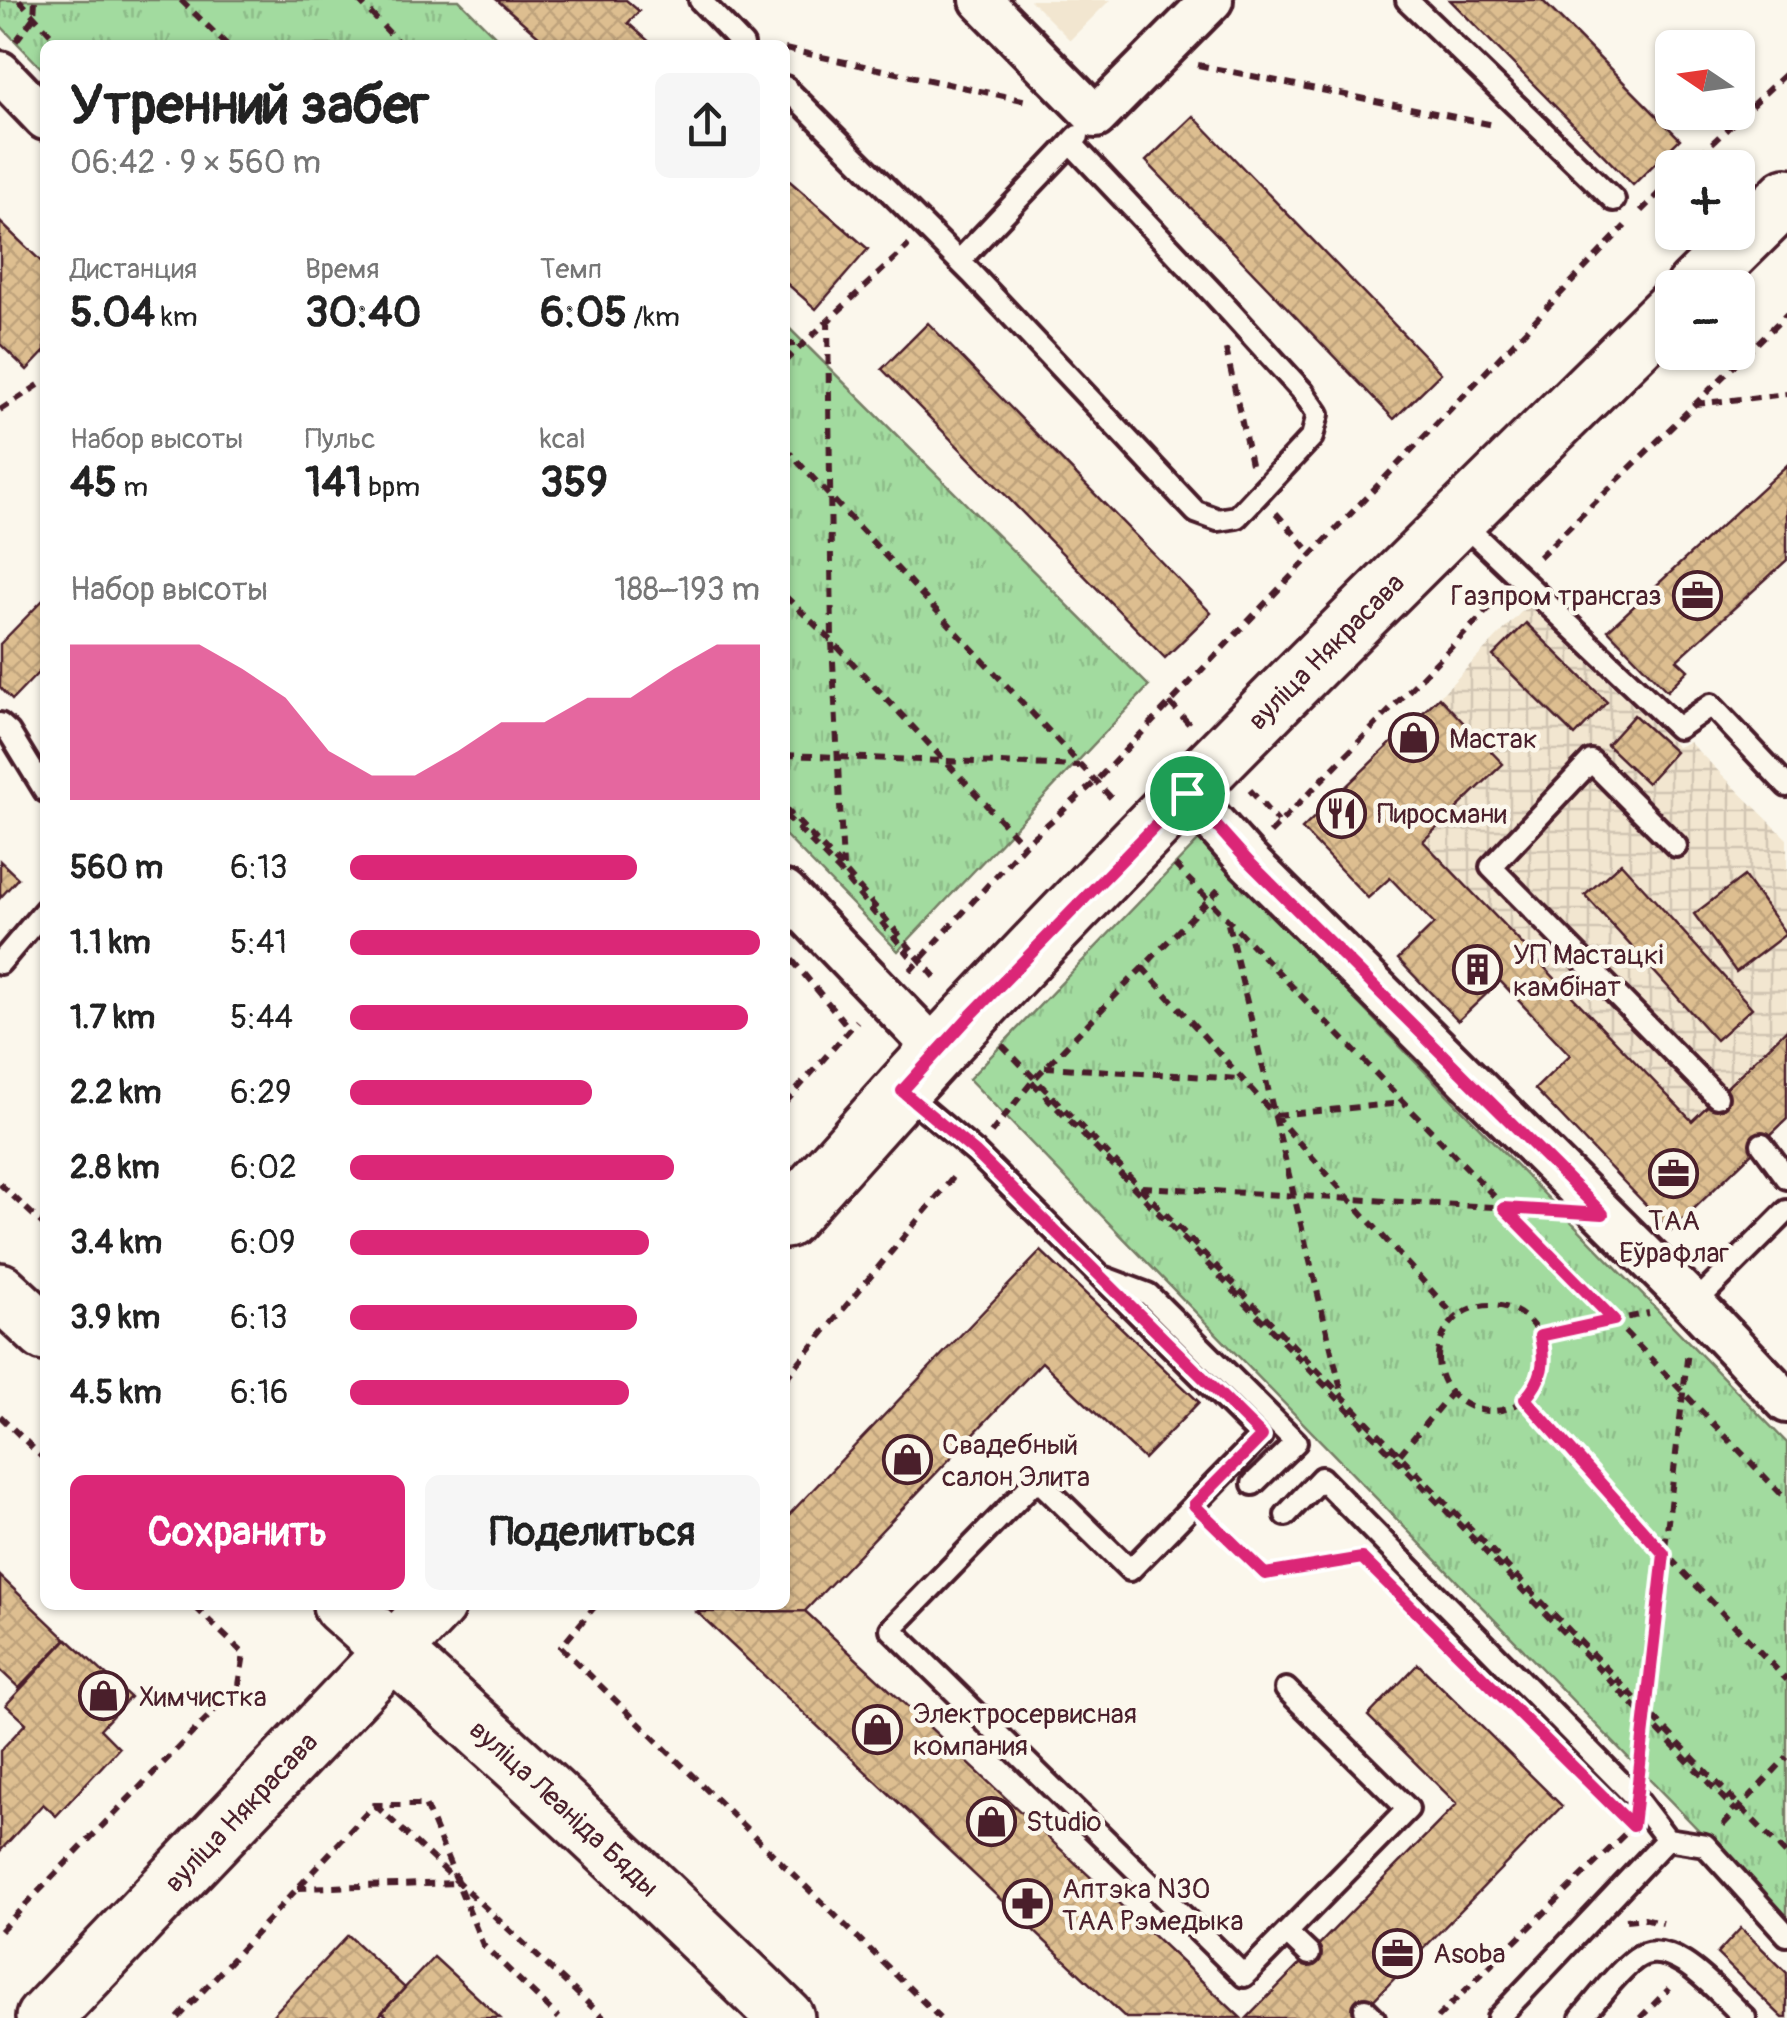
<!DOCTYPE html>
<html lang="ru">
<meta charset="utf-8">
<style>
:root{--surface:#fff;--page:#f6f6f6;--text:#222;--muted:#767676;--accent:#db2777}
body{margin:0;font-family:Pangolin,sans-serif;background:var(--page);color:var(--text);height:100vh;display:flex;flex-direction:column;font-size:38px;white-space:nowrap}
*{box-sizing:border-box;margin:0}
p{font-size:32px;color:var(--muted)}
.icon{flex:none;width:55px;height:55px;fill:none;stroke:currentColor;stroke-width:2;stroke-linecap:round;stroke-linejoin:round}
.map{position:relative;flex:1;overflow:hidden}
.side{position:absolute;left:40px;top:40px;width:750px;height:1570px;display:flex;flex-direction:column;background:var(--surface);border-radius:15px;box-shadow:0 2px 8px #0004}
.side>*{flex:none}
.needle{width:65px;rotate:283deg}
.controls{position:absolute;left:1655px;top:30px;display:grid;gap:20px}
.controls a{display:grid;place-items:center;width:100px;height:100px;border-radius:15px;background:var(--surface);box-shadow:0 2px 8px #0004;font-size:50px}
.pin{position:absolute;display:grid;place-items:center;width:85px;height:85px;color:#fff;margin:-42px;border:5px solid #fff;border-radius:50%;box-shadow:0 2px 10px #0007}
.round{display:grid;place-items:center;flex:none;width:105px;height:105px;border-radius:15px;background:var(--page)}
.head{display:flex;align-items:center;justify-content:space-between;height:170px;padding:0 30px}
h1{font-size:55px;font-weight:700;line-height:75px}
.stats{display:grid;grid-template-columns:repeat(3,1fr);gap:15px;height:170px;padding:10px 30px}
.stats div{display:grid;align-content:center}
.stats b{font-size:42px;font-weight:700}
.stats small{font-size:28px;font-weight:400}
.stats p{font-size:28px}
.chart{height:280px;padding:20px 30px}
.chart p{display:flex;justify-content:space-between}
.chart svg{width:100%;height:180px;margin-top:10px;fill:var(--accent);opacity:.7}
.action{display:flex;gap:20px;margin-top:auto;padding:20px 30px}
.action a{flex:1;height:115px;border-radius:15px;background:var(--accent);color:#fff;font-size:40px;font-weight:700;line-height:115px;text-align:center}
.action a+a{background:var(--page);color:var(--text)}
ul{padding:0 30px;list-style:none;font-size:32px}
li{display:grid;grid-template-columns:160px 120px 1fr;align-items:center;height:75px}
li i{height:25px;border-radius:12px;background:var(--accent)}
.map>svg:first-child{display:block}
.built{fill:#f2e6d0}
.industrial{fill:url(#industrial-grid)}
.park{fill:url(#park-tufts);stroke:#767d65;stroke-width:2.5}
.building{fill:url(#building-cross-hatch);stroke:#4a1f2b;stroke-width:2.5}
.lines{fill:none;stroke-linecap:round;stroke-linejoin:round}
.service-casing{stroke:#4a1f2b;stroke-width:28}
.minor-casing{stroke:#4a1f2b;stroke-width:48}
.secondary-casing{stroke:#4a1f2b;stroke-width:62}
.path{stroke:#4a1f2b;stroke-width:6;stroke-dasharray:10 8;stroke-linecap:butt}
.service{stroke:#fbf7ec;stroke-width:20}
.minor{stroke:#fbf7ec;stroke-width:40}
.secondary{stroke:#fbf7ec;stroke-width:55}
.route-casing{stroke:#fff;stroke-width:20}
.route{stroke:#db2777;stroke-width:12}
.labels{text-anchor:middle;stroke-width:9;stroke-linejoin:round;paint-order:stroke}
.poi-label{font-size:28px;fill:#4a1f2b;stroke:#fbf7ec;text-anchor:start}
.street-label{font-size:28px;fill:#4a1f2b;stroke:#fbf7ec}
</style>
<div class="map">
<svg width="1787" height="2018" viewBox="0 0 1787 2018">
<defs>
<pattern id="industrial-grid" width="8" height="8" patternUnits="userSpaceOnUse" patternTransform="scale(2.5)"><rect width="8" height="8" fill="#f2e6d0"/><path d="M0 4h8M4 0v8" fill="none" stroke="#d1c5b3"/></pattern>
<pattern id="park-tufts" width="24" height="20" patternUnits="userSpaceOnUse" patternTransform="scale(2.5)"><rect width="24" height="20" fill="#a2db9f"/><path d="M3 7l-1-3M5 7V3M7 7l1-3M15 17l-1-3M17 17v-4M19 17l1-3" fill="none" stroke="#8dbc89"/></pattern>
<pattern id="building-cross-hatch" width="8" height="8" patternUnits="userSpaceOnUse" patternTransform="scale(2.5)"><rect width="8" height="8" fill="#ddbe90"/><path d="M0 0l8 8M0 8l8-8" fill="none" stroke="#bfa37c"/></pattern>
</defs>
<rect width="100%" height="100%" fill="#fbf7ec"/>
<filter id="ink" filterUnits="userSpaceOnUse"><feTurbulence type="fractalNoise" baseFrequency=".01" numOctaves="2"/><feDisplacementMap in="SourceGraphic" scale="20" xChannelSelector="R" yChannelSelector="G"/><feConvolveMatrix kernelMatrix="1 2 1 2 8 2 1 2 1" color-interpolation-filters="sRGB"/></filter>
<g filter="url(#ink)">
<path class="built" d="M1030,0H1110L1070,40Z"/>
<path class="industrial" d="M1528,605L1677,747L1689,742L1787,839V1119L1671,1231L1535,1089L1570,1055L1500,981L1458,1021L1398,959L1434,924L1390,878L1368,898L1302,829L1439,697Z"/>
<path class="park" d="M0,0H459L504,45H45V72L0,25Z
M785,324L1149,686L898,951L785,835Z
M1199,840L1787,1443V1921L969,1079Z"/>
<path class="building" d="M497,0H626L639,11L628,23L653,45H549Z
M1450,0H1542L1680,139L1633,185Z
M1193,116L1441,373L1394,419L1146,161Z
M785,177L868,249L816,309L785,282Z
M0,222L45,265V351L27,370L0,344Z
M928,323L1211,613L1165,658L882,369Z
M1787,465V560L1677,660L1688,670L1667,691L1608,630Z
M45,598V678L39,672L12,700L0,687V644Z
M1526,623L1607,702L1575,736L1493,656Z
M1439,697L1503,764L1423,841L1692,1121L1787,1029V1119L1671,1231L1535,1089L1570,1055L1500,981L1458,1021L1398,959L1434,924L1390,878L1368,898L1302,829Z
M1634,715L1675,752L1647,783L1607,745Z
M0,861L18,878L0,898Z
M1621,863L1752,1008L1716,1040L1585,895Z
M1744,876L1786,934L1736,972L1694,914Z
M1041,1251L1199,1402L1144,1459L1042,1362L805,1611L697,1612L703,1605H785V1519Z
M0,1576L66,1639L19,1688L0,1670Z
M805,1611L1187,1967L1241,2018H1126L697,1612Z
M67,1639L130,1697L100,1729L119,1748L56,1816L43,1804L0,1851V1751L26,1723L6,1705Z
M1418,1664L1562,1806L1356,2018H1247L1457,1804L1368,1716Z
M1741,1928L1787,1973V2018H1783L1717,1954Z
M348,1935L405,1988L377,2018H270Z
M434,1957L500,2018H389L382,2012Z"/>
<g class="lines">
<defs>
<path id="service" d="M700,0L743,45
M1407,0L1614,200
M785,87L972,274L1196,512L1218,520L1237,517L1312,437L1318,414L1303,392L1214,294L1071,143
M959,261L1078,136
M1459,520L1678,728L1711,705L1787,786
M0,724L9,732L45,791
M1676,846L1591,761L1491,867L1717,1097
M0,963L45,910
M904,1092L975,1152L1100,1276L1148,1294L1296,1442L1253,1484
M1762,1144L1787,1178
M1100,1276L1261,1436L1130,1570L1037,1479L891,1629L1244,1976L1408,1809L1286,1689
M1694,1304L1787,1211
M1286,1515L1321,1478L1635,1797L1667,1839L1705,1845L1787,1935
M1287,1933L1309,1954
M1365,2009L1374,2018
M1498,2018L1667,1839
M1581,2018C1598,1999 1615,1974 1635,1959C1670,1932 1721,1996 1745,2018"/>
<path id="minor" d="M981,0L1096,117L1212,0
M0,72L45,119
M1187,793L1248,861L1694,1304L1787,1402
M785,892L938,1052"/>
<g id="secondary">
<path d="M1694,288L1787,196"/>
<path id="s1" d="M785,1220C848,1151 909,1080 973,1013C1200,772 1436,540 1672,308"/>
<path d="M0,1291L45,1333"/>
<path id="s2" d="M341,1605C493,1739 641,1876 786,2018"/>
<path id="s3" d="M44,2018L437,1605"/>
</g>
</defs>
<use href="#service" class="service-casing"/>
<use href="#minor" class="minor-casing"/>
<use href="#secondary" class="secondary-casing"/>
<path class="path" d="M19,0L61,45
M181,0L227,45
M358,0L401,45
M16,41L34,17L35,0
M785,49L1027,101
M1198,65L1494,125
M1686,168L1787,72
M1641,211L1672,180
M828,319L832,641L843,867
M785,345L802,343
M1226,349L1251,464
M785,361L907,247L905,245
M1695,404L1787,394
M0,410L45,381
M785,448L1115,802
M1276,513L1312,554
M1539,557L1787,314
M785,596L832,641L1024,845
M1170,703L1189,724
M785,755L1079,766
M1250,790L1278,822
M785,808L843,869L940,983
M785,815L840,872L910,956
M1270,833L1502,595
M1175,865L1787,1500
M1228,924L1342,1393
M792,960L849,1028
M1142,967L1456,1318
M910,971L1024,845L1095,782L1625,226
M1002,1045L1787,1855
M1045,1067L1240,1079
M1032,1082L1736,1811
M785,1103L857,1021
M1276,1115L1403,1103
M991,1133L1035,1078L1221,887
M0,1184L45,1226
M1142,1187L1544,1210
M1438 1358a53 53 0 1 1 106 0a53 53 0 1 1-106 0Z
M1540,1336L1649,1313
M785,1379L957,1173
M1525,1399L1665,1553L1787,1680
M0,1416L45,1460
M1400,1454L1451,1393
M1211,1522L1265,1574L1361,1559
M596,1605L561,1647L940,2018
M1640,1760L1688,1351
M375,1805L604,2018
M1723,1825L1787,1757
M460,1889L483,1945L559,2018
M1626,1920L1644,1918L1663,1923
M0,1931L239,1685L244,1654L193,1605
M178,2018L374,1805H425L458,1883L298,1888
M1437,2018L1629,1830
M1640,2018L1669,1989"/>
<use href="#service" class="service"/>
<use href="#minor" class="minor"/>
<use href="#secondary" class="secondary"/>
</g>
</g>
<g class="lines" filter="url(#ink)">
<defs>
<path id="route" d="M1187,793L1248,861L1603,1214L1504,1208L1614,1320L1540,1336C1546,1362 1543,1379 1525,1399L1664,1554L1633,1826L1362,1558L1265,1574L1194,1505L1262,1436L975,1152L902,1091L971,1015Z"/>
</defs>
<use href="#route" class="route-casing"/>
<use href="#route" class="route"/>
</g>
<defs>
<symbol id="office-ring" viewBox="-11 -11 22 22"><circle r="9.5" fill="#fbf7ec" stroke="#4a1f2b" stroke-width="1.5"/><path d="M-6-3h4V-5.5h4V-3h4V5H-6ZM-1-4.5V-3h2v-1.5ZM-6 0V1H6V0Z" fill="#4a1f2b"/></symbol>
<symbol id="shop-ring" viewBox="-11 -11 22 22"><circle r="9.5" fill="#fbf7ec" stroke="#4a1f2b" stroke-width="1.5"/><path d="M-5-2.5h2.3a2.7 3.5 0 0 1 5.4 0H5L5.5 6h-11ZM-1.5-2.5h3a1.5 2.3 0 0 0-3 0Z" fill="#4a1f2b"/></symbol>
<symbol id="restaurant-ring" viewBox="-11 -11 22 22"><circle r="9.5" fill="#fbf7ec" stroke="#4a1f2b" stroke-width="1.5"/><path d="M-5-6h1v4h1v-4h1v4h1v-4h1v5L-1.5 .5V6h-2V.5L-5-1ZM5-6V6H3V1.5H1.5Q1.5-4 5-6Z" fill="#4a1f2b"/></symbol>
<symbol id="building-ring" viewBox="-11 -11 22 22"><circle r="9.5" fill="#fbf7ec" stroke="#4a1f2b" stroke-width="1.5"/><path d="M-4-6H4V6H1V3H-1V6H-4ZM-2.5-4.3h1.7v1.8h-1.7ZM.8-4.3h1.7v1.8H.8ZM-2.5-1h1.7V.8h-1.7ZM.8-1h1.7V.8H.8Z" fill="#4a1f2b"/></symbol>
<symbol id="pharmacy-ring" viewBox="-11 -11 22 22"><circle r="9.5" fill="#fbf7ec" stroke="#4a1f2b" stroke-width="1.5"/><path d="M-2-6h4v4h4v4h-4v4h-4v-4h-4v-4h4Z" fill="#4a1f2b"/></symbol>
</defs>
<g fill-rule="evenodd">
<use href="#office-ring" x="1670" y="568" width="55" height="55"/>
<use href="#shop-ring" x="1386" y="710" width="55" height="55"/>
<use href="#restaurant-ring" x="1314" y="786" width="55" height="55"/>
<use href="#building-ring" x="1450" y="942" width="55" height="55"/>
<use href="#office-ring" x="1646" y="1146" width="55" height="55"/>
<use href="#shop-ring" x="880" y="1432" width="55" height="55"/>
<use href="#shop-ring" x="76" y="1668" width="55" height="55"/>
<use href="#shop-ring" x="850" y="1702" width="55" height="55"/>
<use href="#shop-ring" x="964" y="1794" width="55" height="55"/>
<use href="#pharmacy-ring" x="1000" y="1876" width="55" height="55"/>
<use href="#office-ring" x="1370" y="1926" width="55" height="55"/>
</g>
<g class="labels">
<g class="poi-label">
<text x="1662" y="605" text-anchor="end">Газпром трансгаз</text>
<text x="1449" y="748">Мастак</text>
<text x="1377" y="823">Пиросмани</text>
<text x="1513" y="964">УП Мастацкі<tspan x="1513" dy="32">камбінат</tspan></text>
<text x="1674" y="1230" text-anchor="middle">ТАА<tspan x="1674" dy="32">Еўрафлаг</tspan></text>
<text x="942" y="1454">Свадебный<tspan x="942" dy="32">салон Элита</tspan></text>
<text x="139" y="1706">Химчистка</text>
<text x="913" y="1723">Электросервисная<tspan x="913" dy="32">компания</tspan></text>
<text x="1026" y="1831">Studio</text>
<text x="1062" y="1898">Аптэка N30<tspan x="1062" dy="32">ТАА Рэмедыка</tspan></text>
<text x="1433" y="1963">Asoba</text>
</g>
<g class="street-label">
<text dy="10" stroke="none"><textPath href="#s1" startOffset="785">вуліца Някрасава</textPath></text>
<text dy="10" stroke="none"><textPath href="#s2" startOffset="302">вуліца Леаніда Бяды</textPath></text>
<text dy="10" stroke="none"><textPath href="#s3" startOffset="285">вуліца Някрасава</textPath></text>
</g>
</g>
</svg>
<div class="controls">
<a><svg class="needle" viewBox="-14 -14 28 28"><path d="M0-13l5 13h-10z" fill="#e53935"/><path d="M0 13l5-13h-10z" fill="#767676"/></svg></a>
<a>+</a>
<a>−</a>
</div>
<div class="pin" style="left:1187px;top:793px;background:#1e9e55"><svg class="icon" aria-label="arrive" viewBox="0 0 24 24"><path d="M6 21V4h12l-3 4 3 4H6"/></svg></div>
<section class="side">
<div class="head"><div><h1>Утренний забег</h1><p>06:42 · 9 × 560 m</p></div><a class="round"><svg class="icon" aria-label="share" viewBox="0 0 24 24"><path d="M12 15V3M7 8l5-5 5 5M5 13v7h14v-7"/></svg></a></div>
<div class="stats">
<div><p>Дистанция</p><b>5.04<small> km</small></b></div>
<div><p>Время</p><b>30:40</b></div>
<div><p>Темп</p><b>6:05<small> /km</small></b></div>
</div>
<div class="stats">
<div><p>Набор высоты</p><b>45<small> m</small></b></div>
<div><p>Пульс</p><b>141<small> bpm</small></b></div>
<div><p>kcal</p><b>359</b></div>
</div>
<div class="chart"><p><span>Набор высоты</span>188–193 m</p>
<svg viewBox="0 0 160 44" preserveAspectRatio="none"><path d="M0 44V6L10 6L20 6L30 6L40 12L50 19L60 32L70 38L80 38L90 32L100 25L110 25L120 19L130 19L140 12L150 6L160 6V44z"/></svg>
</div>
<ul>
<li><b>560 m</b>6:13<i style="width:70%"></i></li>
<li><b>1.1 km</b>5:41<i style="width:100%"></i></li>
<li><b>1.7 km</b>5:44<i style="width:97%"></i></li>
<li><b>2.2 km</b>6:29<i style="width:59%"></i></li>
<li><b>2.8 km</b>6:02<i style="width:79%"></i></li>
<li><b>3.4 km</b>6:09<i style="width:73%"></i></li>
<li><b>3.9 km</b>6:13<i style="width:70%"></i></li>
<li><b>4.5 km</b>6:16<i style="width:68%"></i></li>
</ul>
<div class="action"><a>Сохранить</a><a>Поделиться</a></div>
</section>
</div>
